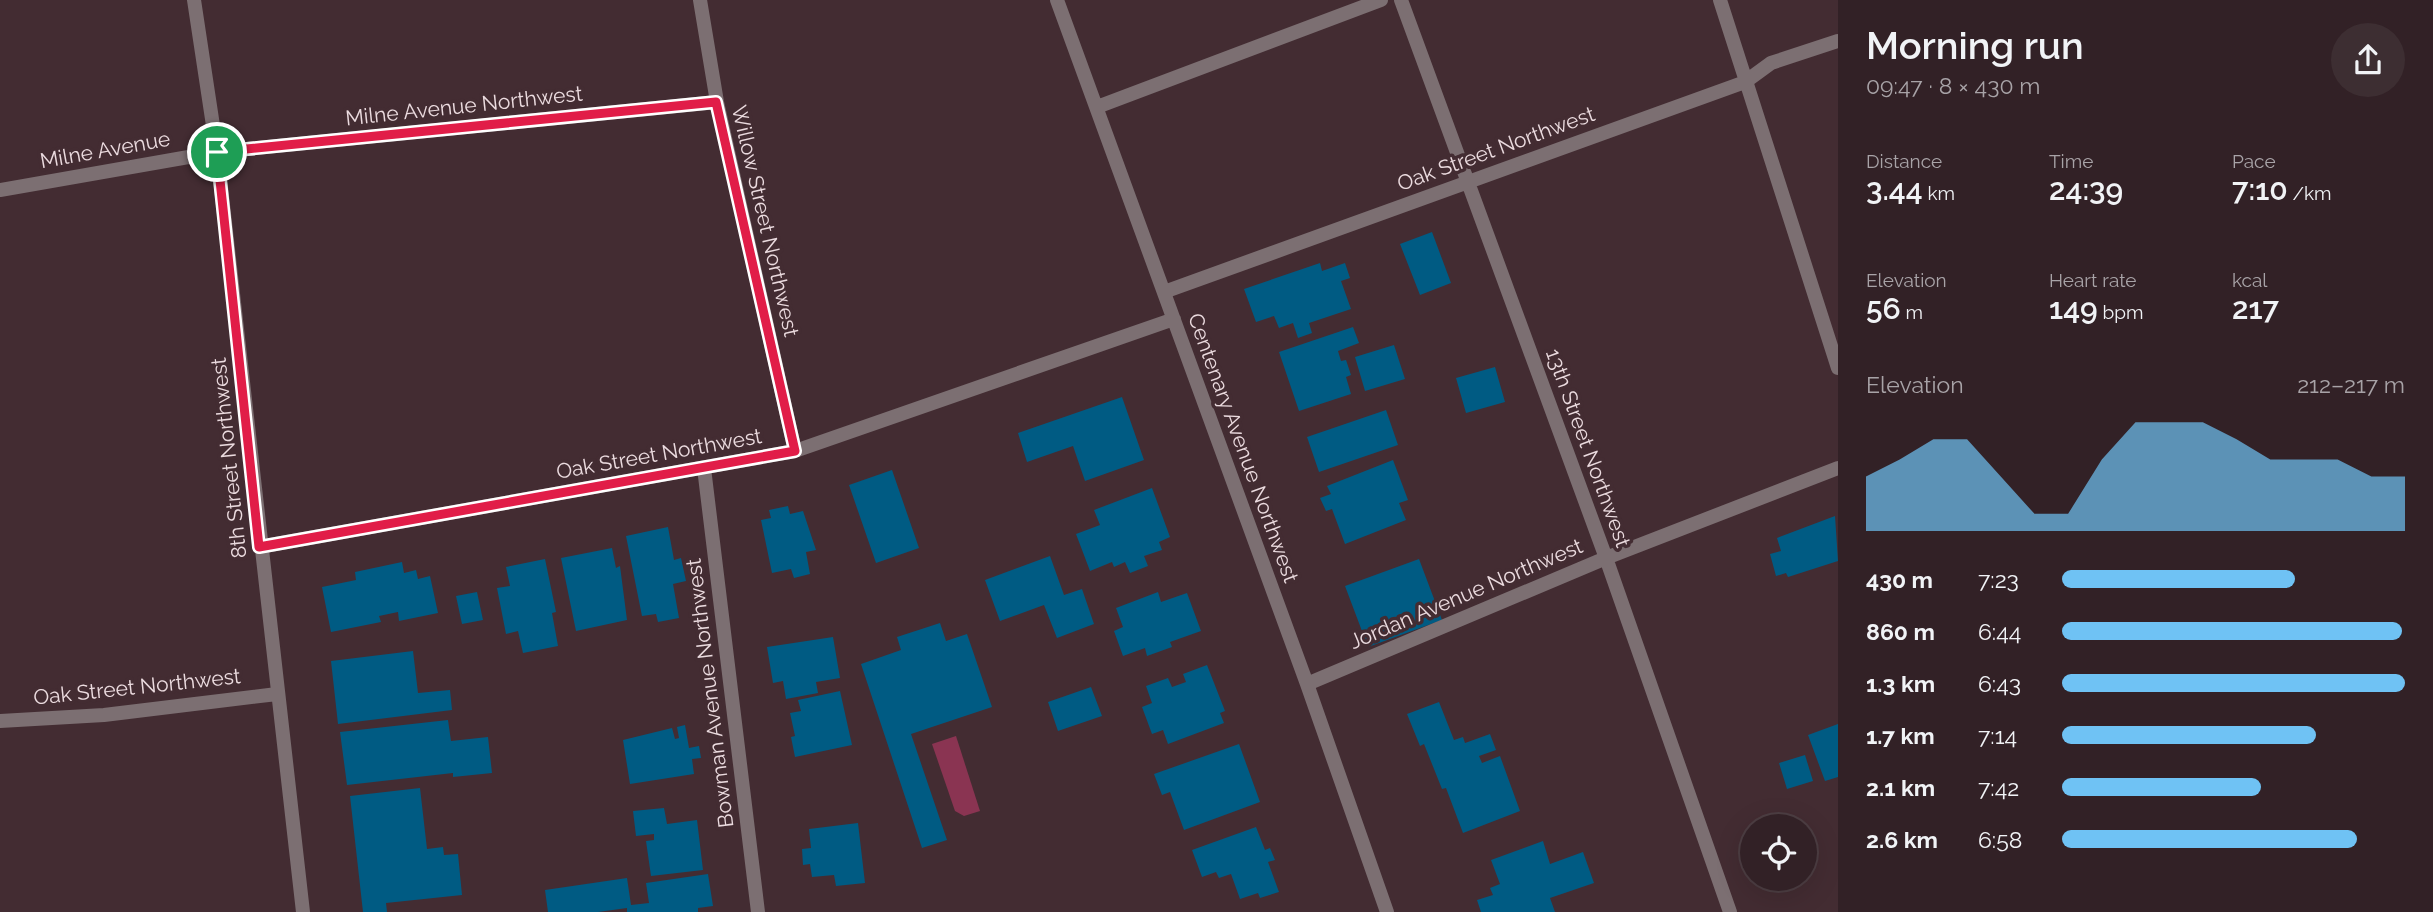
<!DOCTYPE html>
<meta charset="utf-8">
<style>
:root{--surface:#322126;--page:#3d2e32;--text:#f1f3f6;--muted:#a8a3a7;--line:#4d3e43;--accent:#6fc2f4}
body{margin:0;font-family:Raleway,sans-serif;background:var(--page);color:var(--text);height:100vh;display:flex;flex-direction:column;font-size:26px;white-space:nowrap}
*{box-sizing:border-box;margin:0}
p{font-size:23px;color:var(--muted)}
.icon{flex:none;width:38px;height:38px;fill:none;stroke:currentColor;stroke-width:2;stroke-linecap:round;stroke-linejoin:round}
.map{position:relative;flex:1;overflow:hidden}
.panel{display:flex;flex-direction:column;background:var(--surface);width:595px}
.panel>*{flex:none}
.controls{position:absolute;left:1740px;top:814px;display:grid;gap:14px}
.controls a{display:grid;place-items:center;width:77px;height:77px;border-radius:50%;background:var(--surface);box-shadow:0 7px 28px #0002,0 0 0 2px var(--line);font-size:35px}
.pin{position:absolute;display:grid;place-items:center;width:60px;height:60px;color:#fff;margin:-30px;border:4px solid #fff;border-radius:50%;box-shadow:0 2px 7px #0007}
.round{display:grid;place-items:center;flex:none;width:74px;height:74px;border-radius:37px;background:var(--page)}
.summary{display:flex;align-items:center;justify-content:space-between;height:119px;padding:0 28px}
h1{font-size:38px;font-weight:600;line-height:52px}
.metrics{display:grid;grid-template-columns:repeat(3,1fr);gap:10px;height:119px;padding:7px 28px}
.metrics div{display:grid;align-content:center}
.metrics b{font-size:30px;font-weight:600}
.metrics small{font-size:19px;font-weight:400}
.metrics p{font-size:19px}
.chart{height:196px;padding:14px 28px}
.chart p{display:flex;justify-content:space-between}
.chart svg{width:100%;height:126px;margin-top:7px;fill:var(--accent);opacity:.7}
ul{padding:0 28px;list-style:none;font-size:23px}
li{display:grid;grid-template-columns:112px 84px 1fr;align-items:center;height:52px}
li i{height:18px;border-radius:9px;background:var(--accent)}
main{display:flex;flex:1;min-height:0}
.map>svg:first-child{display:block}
.water{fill:#8a3452}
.building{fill:#005b83}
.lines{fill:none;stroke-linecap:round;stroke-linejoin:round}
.street{stroke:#7c6f72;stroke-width:14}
.route-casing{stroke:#fff;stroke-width:14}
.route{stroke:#e11d48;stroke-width:9}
.labels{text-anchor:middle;stroke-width:7;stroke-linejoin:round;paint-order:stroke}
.street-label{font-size:21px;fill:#ebdbdf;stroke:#432c32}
</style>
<main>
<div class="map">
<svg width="1838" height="912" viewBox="0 0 1838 912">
<rect width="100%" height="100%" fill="#432c32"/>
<path class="water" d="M956,736L980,811L964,816L955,811L932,744Z"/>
<path class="building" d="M1432,232L1451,283L1420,295L1400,244Z
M1320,263L1322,271L1345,263L1350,278L1341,281L1351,309L1309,323L1312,333L1298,338L1293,323L1279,328L1274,316L1256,322L1244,289Z
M1353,327L1359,343L1338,351L1341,361L1346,360L1351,375L1346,377L1351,394L1299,411L1279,352Z
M1394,345L1405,379L1365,391L1355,357Z
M1495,367L1505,402L1466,413L1456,378Z
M1122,397L1144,460L1085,481L1073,446L1027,462L1018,433Z
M1386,410L1398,445L1319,472L1307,437Z
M1393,460L1408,500L1399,503L1406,520L1345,544L1332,509L1326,511L1320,498L1331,494L1327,486Z
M892,470L919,548L876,563L849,485Z
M1152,488L1170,537L1159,542L1162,550L1144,556L1148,566L1130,573L1125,562L1114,567L1112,562L1090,571L1076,534L1100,525L1094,510Z
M788,506L790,514L803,511L816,550L806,552L810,574L794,578L791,569L772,573L761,520L771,518L769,510Z
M1835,516L1838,561L1788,577L1786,573L1776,576L1770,554L1781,551L1777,538Z
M668,527L674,560L681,558L686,581L673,584L679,618L658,622L656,614L642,616L626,536Z
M612,548L616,568L620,566L627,620L576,631L561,558Z
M1050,556L1064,595L1082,589L1094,624L1057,638L1044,605L1000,621L985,580Z
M545,559L556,612L552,613L558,646L523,653L518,631L506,634L497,588L510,586L506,567Z
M1419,559L1442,620L1368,647L1345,586Z
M402,562L404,573L416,570L418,579L430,576L438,613L399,621L398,612L379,616L381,622L331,632L322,587L356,580L355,572Z
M477,592L483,620L462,624L456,596Z
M1158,592L1161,602L1187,593L1201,631L1170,642L1172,647L1147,656L1145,648L1123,656L1114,631L1123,627L1116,608Z
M940,623L946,641L967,634L992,707L911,734L947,840L922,848L861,664L901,650L897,637Z
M833,637L840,678L816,682L818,693L786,699L783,681L773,683L767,647Z
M413,651L418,693L450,690L452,710L338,724L331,661Z
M1207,665L1225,711L1220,713L1224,723L1168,744L1163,730L1152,734L1142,707L1152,703L1146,686L1168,678L1172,687L1186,682L1183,674Z
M1091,687L1102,716L1058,731L1048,702Z
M840,691L852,745L795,757L791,737L795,736L790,713L801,711L798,700Z
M1439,702L1454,740L1463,737L1465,743L1490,734L1496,750L1479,756L1482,763L1500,756L1520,811L1463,833L1446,788L1442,789L1424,744L1420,746L1407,714Z
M448,720L451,741L488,737L492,773L453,777V773L347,785L340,732Z
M1838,724V777L1825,781L1808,735Z
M685,725L689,748L699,746L701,758L692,759L694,774L630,784L623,740L672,728L675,739L679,738L677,727Z
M1239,744L1260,802L1184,830L1170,792L1162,795L1154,774Z
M1805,755L1813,781L1787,789L1779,763Z
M420,788L427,849L443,847L444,855L458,854L462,895L386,903L387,912H363L350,796Z
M664,808L667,824L697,820L703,870L651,876L646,841L654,840V834L636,836L633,811Z
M858,823L865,883L836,886L834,875L812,877L810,864L803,865L802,849L811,848L809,829Z
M1256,827L1265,850L1270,848L1275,860L1268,862L1279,892L1260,898L1258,893L1240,899L1231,874L1219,878L1216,872L1202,877L1192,850Z
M1543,841L1550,864L1583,852L1594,883L1550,898L1555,912H1481L1477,900L1493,895L1490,888L1500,884L1491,860Z
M708,874L713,906L698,908V912H627V908L598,912H548L545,890L627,878L631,905L649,903L646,883Z"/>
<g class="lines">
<path class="street" d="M194,0L217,152L303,912
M700,0L717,102L795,451
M1057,0L1307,684L1387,912
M1401,0L1606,558L1730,912
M1720,0L1838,368
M1097,107L1381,0
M0,190L217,152L717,102
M1164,292L1745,82L1771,63L1838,41
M704,468L758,912
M259,547L795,451L1174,319
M1307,684L1606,558L1838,468
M0,721L104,715L277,694"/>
</g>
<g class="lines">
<defs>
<path id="route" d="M716,102L795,451L259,547L217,152Z"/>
</defs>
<use href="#route" class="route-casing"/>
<use href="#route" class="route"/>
</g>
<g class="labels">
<g class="street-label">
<text transform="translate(464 106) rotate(-6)" y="7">Milne Avenue Northwest</text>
<text transform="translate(1496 149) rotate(-20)" y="7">Oak Street Northwest</text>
<text transform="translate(105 150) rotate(-10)" y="7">Milne Avenue</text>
<text transform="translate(765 221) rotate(77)" y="7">Willow Street Northwest</text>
<text transform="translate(1243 448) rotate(70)" y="7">Centenary Avenue Northwest</text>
<text transform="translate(1588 448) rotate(70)" y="7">13th Street Northwest</text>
<text transform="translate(659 454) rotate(-10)" y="7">Oak Street Northwest</text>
<text transform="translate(229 458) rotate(-96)" y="7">8th Street Northwest</text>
<text transform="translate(1466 594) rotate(-23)" y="7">Jordan Avenue Northwest</text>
<text transform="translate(137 687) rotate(-6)" y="7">Oak Street Northwest</text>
<text transform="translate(710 693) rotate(-97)" y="7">Bowman Avenue Northwest</text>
</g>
</g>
</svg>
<div class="controls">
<a><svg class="icon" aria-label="locate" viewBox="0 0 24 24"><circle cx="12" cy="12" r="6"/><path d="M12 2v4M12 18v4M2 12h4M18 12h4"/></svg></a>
</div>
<div class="pin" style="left:217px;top:152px;background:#1e9e55"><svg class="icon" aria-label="arrive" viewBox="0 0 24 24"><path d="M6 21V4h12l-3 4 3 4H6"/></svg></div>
</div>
<section class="panel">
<div class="summary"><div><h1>Morning run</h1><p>09:47 · 8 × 430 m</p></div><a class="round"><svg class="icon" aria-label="share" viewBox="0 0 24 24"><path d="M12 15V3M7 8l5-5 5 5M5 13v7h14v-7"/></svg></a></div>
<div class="metrics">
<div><p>Distance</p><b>3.44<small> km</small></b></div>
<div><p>Time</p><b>24:39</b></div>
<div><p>Pace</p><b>7:10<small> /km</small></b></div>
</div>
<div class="metrics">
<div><p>Elevation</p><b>56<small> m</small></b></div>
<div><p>Heart rate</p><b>149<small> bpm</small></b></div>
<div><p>kcal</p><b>217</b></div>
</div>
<div class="chart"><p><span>Elevation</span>212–217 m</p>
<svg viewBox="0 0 160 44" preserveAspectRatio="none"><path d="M0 44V25L10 19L20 12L30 12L40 25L50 38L60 38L70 19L80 6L90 6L100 6L110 12L120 19L130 19L140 19L150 25L160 25V44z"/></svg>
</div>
<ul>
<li><b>430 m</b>7:23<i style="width:68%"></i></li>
<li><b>860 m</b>6:44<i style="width:99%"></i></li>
<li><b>1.3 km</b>6:43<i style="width:100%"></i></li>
<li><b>1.7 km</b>7:14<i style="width:74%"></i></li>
<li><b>2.1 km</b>7:42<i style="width:58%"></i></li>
<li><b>2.6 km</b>6:58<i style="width:86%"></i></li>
</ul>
</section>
</main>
